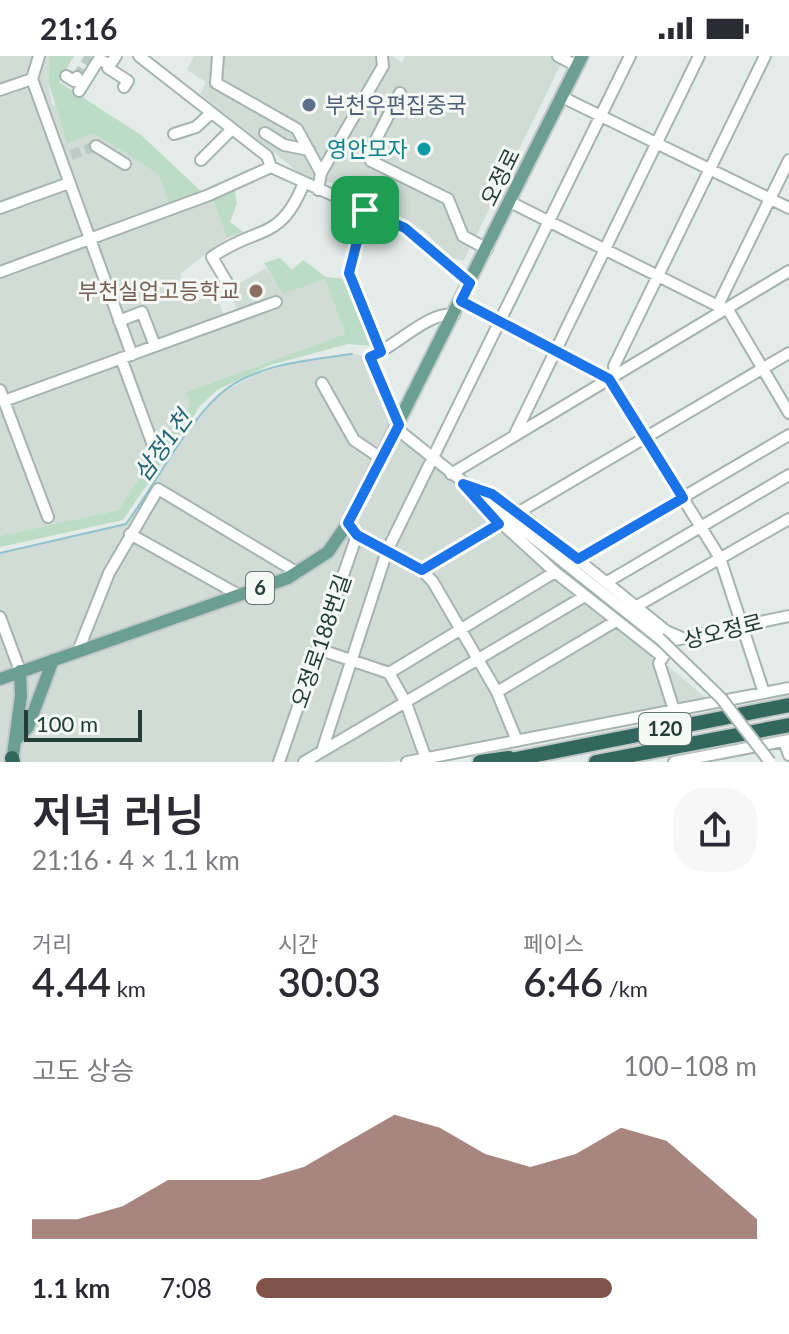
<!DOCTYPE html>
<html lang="ko">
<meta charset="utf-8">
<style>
:root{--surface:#fff;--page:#f7f7f7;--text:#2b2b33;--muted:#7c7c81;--accent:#815449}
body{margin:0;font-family:Lato,"Noto Sans KR",sans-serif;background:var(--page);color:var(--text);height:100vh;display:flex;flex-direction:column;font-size:30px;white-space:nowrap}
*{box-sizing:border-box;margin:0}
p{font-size:26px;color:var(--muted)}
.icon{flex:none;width:44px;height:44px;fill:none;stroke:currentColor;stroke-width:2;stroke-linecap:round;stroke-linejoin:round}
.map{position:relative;height:706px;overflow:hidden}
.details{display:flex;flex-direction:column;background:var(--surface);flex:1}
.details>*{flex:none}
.scale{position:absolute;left:24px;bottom:20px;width:118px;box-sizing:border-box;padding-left:8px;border:4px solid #243c36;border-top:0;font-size:22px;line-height:28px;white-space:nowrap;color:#243c36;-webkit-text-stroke:6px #f4f9f6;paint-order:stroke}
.pin{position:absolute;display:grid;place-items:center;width:68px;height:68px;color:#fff;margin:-34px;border-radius:16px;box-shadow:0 4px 12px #0006}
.round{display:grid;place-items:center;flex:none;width:84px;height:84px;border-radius:32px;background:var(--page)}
.headline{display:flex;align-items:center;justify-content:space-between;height:136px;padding:0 32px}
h1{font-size:44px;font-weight:600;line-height:60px}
.figures{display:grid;grid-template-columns:repeat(3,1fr);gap:12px;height:136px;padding:8px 32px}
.figures div{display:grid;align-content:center}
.figures b{font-size:40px;font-weight:600}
.figures small{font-size:22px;font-weight:400}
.figures p{font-size:22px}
.chart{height:224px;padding:16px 32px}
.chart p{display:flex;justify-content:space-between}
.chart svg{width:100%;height:144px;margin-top:8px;fill:var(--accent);opacity:.7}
ul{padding:0 32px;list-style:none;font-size:26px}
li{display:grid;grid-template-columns:128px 96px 1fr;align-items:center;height:60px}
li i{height:20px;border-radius:10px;background:var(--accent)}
.status{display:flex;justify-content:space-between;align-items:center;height:56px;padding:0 40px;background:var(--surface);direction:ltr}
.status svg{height:22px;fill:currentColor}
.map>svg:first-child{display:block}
.built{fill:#d1dcd7}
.green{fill:#bddcc6}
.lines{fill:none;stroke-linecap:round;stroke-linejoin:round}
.stream{stroke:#8fc3ce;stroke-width:2}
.minor-tunnel{stroke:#bdc9c4;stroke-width:10;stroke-dasharray:10 5;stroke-linecap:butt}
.minor-casing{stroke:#a6b4af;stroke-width:14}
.major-casing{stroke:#c2c8c7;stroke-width:16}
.highway-casing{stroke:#c2c8c7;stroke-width:18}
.minor{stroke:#fff;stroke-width:10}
.major{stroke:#6a9f92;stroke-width:12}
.highway{stroke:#31675c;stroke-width:14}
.minor-bridge-casing{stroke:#a6b4af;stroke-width:14;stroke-linecap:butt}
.minor-bridge{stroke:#fff;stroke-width:10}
.route-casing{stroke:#fff;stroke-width:16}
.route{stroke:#1a73e8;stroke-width:10}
.service-dot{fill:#5c6f8a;stroke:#f4f9f6;stroke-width:3}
.culture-dot{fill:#0f9aa8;stroke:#f4f9f6;stroke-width:3}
.education-dot{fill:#8d6e63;stroke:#f4f9f6;stroke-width:3}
.labels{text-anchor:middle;stroke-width:6;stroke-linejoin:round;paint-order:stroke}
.shield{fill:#f4f9f6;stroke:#627570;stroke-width:2}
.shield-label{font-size:20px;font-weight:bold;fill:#243c36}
.service-label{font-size:22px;fill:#4e5e75;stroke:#f4f9f6;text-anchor:start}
.culture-label{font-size:22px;fill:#0d838f;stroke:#f4f9f6;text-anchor:end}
.street-label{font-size:22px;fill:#243c36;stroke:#f4f9f6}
.education-label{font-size:22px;fill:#785e54;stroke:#f4f9f6;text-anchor:end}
.water-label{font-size:24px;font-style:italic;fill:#216675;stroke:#f4f9f6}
</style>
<div class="status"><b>21:16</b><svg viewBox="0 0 49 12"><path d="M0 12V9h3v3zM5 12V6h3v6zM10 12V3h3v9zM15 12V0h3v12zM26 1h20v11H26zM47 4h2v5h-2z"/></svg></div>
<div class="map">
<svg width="789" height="706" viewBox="0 0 789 706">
<rect width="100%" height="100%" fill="#e3ece8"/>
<path class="built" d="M0,0H50L48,25L52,48L159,119L173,157L213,142L227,182L180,218L188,249L215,236L224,260L237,255L229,233L266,212L283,237L325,223L345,278L186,336L190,348L118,454L0,480Z
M194,0H393L402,7L405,0H565L464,204L453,203L424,175L339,134L333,127L307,123L200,38L206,26L187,14Z
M352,298L370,301L397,373L463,428L499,468L712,647L389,706H0V497L126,468L195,367L220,338L256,318L301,305Z"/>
<path class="green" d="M50,0H74L59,26L141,79L201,135L169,147L159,119L94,77L67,87L48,25Z
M234,132L237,147L230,166L243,176L227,182L213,142Z
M280,202L292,214L303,204L326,221L346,223L374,290L348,288L270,309L217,334L200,350L123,464L0,491V480L118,454L190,348L186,336L345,278L325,223L283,238L264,207Z"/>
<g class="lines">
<path class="stream" d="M0,497L126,468C154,430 186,369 219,339C253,308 309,304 352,298"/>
<path class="minor-tunnel" d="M77,21L90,0
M71,99L96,90"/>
<defs>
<path id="minor" d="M39,0L32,23L132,299
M116,0L108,12L128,25L124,31
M139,0L267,100L271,111L405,172L470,227
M218,0L216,27L297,73L321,117
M558,0L577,10
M66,20L74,25L77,21
M0,34L32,23
M79,35L99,3L110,9
M400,37L369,97L371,105L448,143L463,180L487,193
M562,41L789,152
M265,77L284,89L309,94
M174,78L196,71L210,58
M96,90L125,108
M201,104L231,74
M318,134L321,117L383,10L382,0
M510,146L718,250
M0,152L69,127
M365,154L349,217L381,296
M0,216L209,139L271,111
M229,230L212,201C258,168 279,188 304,127
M461,245L609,323L720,502L764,637
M727,252L789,357
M721,254L718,250L721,243L789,104
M119,265L142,256L155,290
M121,302L153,389
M615,319L614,310L765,0
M322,327L354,384L382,403
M0,334L4,345L276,246
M4,345L48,461
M399,369L370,301C395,291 430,254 454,259
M397,373L659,582
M515,378L699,0
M451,418L789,215
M473,431L492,438L519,456L666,575L680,581
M475,443L555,516L663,601
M519,456L789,297
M130,478L239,539
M357,479L422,514L433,526L497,636L517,685
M578,503L789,379
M422,514L499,468
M607,526L789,419
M637,550L789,463
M0,561L20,615
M675,584L789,560
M318,593L389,617L555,516
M78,595L109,517L158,433L298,517
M666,597L659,607L674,654
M389,617L406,647L426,703
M497,636L616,565
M784,685L789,699
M322,695L387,495L630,0
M279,706L357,479L348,467
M304,706L585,540
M407,706L789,632
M674,706L789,684"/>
<path id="major" d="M0,623L288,522L328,496L348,467L582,0
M15,685L28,671L53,604
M12,706L21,640L20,615"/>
<path id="highway" d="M12,702L13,706
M480,706L509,702
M501,706L789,649
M596,706L789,669"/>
</defs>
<use href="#minor" class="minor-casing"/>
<use href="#major" class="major-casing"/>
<use href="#highway" class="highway-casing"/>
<use href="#minor" class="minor"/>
<use href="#major" class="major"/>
<use href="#highway" class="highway"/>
<defs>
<path id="minor-bridge" d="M659,582L721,642L770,706"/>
</defs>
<use href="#minor-bridge" class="minor-bridge-casing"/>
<use href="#minor-bridge" class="minor-bridge"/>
</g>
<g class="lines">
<defs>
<path id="route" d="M365,154L405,172L470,227L461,245L609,323L683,442L578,503L492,438L463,428L499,468L422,514L357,479L348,467L399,369L370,301L381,296L349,217Z"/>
</defs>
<use href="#route" class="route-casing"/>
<use href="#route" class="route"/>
</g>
<circle class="service-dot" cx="309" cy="49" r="8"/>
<circle class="culture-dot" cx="424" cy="93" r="8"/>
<circle class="education-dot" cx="256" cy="235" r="8"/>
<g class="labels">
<g class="shield">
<rect x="246" y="516" width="28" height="32" rx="6"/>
<rect x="639" y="657" width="52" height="32" rx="6"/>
</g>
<g class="shield-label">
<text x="260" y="539">6</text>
<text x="665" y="680">120</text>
</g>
<g class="service-label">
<text x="325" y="57">부천우편집중국</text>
</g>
<g class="culture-label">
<text x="408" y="101">영안모자</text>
</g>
<g class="street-label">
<text transform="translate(500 121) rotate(-64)" y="8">오정로</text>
<text transform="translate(723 575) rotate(-14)" y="8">상오정로</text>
<text transform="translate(321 585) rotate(-71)" y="8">오정로188번길</text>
</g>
<g class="education-label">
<text x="240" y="243">부천실업고등학교</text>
</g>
<g class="water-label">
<text transform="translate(163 390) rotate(-54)" y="8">삼정1천</text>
</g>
</g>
</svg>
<div class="scale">100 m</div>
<div class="pin" style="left:365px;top:154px;background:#1e9e55"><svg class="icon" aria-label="arrive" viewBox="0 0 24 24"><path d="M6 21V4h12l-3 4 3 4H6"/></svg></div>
</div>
<section class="details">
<div class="headline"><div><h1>저녁 러닝</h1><p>21:16 · 4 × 1.1 km</p></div><a class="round"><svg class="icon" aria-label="share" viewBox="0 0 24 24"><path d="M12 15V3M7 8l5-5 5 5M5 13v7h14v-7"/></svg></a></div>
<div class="figures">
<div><p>거리</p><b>4.44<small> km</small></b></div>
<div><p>시간</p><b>30:03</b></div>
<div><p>페이스</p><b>6:46<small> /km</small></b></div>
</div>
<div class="chart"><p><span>고도 상승</span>100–108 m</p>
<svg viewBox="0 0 160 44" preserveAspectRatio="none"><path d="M0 44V38L10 38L20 34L30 26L40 26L50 26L60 22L70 14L80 6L90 10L100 18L110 22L120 18L130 10L140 14L150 26L160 38V44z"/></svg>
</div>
<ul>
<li><b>1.1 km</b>7:08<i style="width:71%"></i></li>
</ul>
</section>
